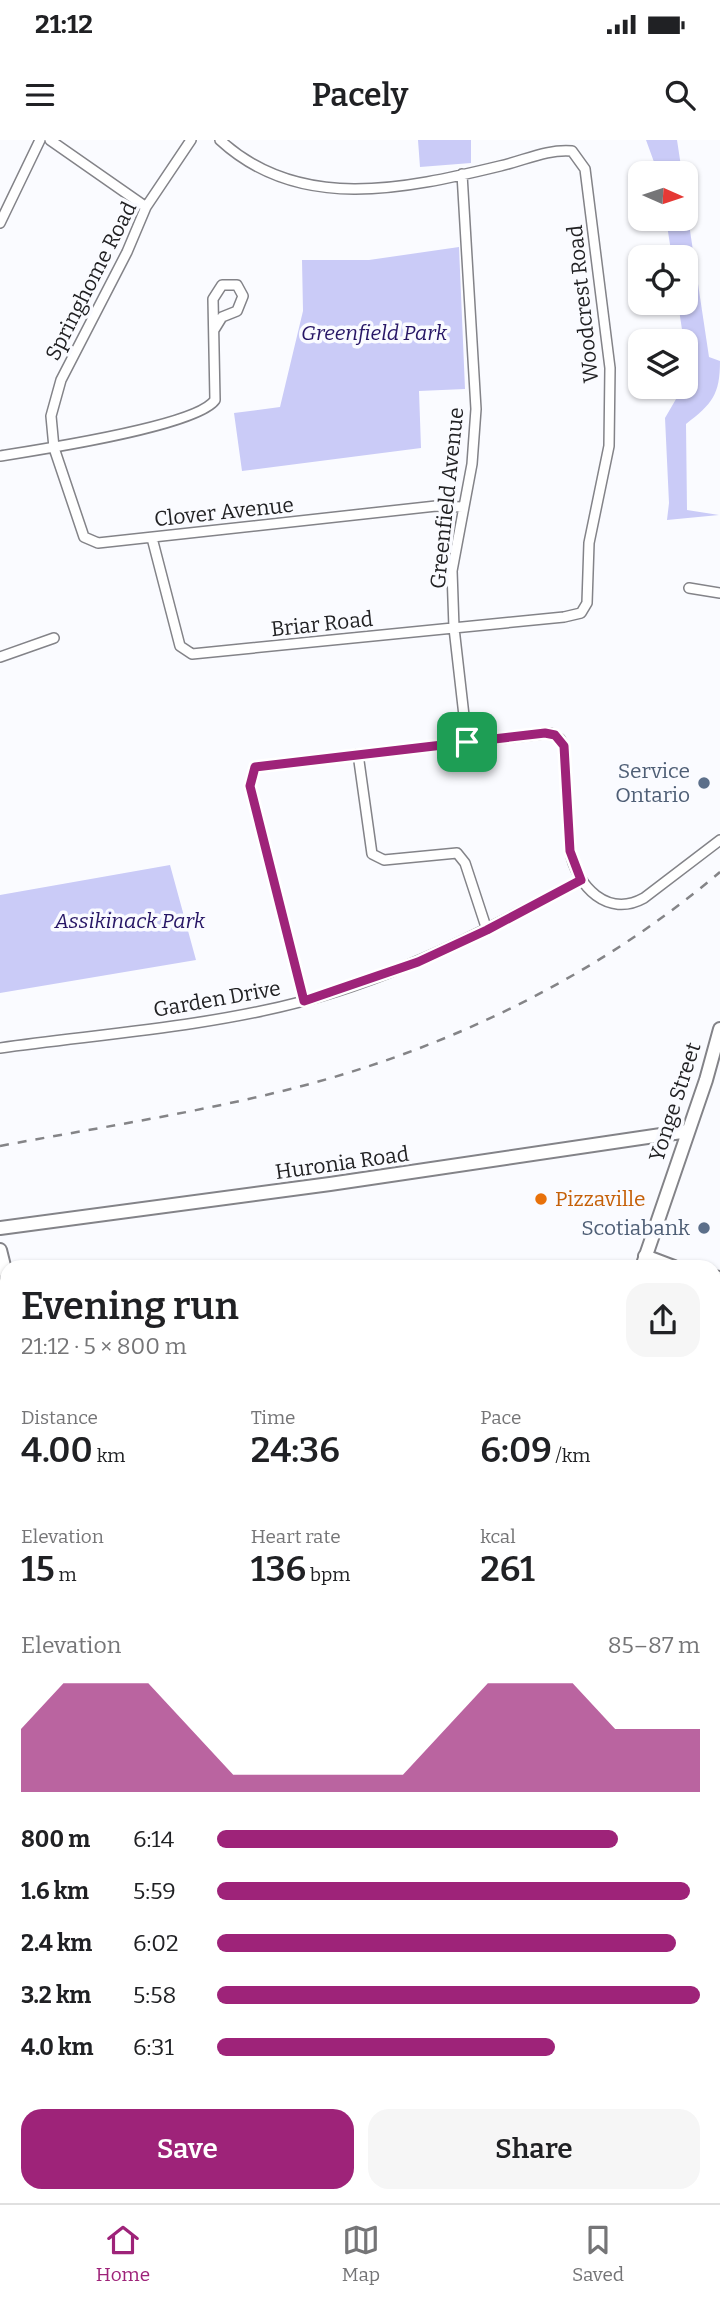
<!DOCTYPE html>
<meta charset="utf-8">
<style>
:root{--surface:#fff;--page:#f6f6f6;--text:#202124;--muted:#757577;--line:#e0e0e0;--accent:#9e2379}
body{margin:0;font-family:Bitter,serif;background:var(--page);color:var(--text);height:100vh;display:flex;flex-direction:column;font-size:26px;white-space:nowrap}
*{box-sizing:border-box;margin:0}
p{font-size:23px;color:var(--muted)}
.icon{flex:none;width:38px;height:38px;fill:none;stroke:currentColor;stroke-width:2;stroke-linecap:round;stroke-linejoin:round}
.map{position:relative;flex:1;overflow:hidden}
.panel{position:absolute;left:0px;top:1120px;width:721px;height:943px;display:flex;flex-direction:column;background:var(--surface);border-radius:21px 21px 0 0;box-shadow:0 2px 5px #0004}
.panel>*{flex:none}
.needle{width:46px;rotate:93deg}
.buttons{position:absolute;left:628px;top:21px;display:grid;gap:14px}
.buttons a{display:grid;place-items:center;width:70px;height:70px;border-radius:14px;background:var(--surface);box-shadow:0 2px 5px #0004;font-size:35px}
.pin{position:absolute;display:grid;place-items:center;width:60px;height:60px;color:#fff;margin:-30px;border-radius:14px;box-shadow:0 4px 10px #0006}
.round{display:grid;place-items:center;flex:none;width:74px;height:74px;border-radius:21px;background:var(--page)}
.headline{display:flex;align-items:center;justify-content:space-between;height:119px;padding:0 21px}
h1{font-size:38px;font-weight:600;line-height:52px}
.figures{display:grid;grid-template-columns:repeat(3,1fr);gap:10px;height:119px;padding:7px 21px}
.figures div{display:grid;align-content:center}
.figures b{font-size:35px;font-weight:600}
.figures small{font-size:19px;font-weight:400}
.figures p{font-size:19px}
.chart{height:196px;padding:14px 21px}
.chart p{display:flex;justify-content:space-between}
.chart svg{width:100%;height:126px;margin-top:7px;fill:var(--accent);opacity:.7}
.cta{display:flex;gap:14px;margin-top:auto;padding:14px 21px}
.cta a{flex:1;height:80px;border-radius:21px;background:var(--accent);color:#fff;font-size:28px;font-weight:600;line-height:80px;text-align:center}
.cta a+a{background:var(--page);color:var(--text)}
ul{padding:0 21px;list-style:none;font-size:23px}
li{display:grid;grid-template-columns:112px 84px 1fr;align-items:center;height:52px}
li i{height:18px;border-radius:9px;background:var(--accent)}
.status{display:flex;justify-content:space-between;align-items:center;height:49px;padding:0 35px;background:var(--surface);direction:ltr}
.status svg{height:19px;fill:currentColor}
header{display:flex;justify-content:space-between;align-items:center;height:91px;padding:0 21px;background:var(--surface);font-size:32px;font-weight:600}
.tabs{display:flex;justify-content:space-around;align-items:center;height:98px;border-top:2px solid var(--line);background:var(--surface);font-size:19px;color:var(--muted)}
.tabs a{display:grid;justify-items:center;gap:4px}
.tabs .current{color:var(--accent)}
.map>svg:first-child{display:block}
.green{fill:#cacbf7}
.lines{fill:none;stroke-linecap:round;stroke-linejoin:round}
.stream{stroke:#75c2ef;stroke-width:2.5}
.street-casing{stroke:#838388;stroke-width:12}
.secondary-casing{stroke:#838388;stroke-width:16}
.primary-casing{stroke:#d7d7d7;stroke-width:18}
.street{stroke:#fff;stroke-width:9}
.secondary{stroke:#fff;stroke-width:12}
.primary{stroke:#dfc795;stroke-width:14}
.rail{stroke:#848487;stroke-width:2.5;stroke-dasharray:9 9;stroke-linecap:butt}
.route-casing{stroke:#fff;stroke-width:14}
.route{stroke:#9e2379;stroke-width:9}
.service-dot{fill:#5c6f8a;stroke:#fafbff;stroke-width:2.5}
.food-dot{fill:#e8710a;stroke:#fafbff;stroke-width:2.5}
.labels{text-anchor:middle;stroke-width:7;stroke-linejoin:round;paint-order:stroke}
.street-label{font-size:21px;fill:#212123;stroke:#fafbff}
.park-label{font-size:21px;font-style:italic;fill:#271665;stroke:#fafbff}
.service-label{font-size:21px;fill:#4e5e75;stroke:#fafbff;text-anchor:end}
.food-label{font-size:21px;fill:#c56008;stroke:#fafbff;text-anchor:start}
</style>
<div class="status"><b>21:12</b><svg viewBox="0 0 49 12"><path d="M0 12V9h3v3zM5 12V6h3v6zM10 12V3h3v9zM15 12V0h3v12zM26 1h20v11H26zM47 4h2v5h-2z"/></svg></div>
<header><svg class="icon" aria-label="menu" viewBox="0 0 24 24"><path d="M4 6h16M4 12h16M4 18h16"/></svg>Pacely<svg class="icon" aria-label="search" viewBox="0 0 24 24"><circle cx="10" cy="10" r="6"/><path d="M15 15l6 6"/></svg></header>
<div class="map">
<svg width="720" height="2063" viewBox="0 0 720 2063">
<rect width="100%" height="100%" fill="#fafbff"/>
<path class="green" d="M418,0H471V23L420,27Z
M646,0H677L682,33H658Z
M686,64L709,217L720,221C720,255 712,264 686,284L687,370L719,375L667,380L669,363L665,278L683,247H686L689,236L678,163H686V117H672L666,79H686Z
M459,107L465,249L419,251L421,308L242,331L234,273L280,267L303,171L302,120H369Z
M170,725L196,820L0,853V755Z
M714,1973H720V2063H676L677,2056H714Z
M340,2056H442L444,2058L439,2063H327Z"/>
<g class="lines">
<path class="stream" d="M714,1247L720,1248
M0,1250L7,1281"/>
<defs>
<path id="street" d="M50,0L146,67
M191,0L146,67L127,112L61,240L51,276L54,308L84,397L98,403L436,366L463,367
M462,34L476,269L472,324L452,431L454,488L467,602
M0,83L40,0
M0,316C38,310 197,286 215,260L213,159L222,145H237L243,156L237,171L222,177L214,190
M152,398L180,506L192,514L564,477L581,473L587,463L589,403L609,306L610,228L585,29L572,11C546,9 526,20 500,26C405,49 299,73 220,0
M689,448L720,453
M0,517L54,498
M358,614L372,714L384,720L457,713L465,723L487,790
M304,861L250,646L255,627L550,593L560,599L564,606L570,711C577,747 608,778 644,758L720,700
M0,908C101,894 206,887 304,861C402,835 492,787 581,740
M0,1504L7,1502
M714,1936L720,1938
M95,2056L97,2063
M295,2063L319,2056"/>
<path id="secondary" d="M0,1088L330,1044L688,991
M0,1110L7,1138
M645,1116L674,1127
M642,1127L706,940L720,889
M714,1137L720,1138
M714,1883L720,1870
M241,2056L243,2063
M620,2063L626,2056"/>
<path id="primary" d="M0,1796L7,1790"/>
</defs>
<use href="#street" class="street-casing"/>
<use href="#secondary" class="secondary-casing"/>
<use href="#primary" class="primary-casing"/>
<use href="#street" class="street"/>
<use href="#secondary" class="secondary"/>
<use href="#primary" class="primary"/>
<path class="rail" d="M0,1006C101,987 203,972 302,946C454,906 600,834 720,732
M714,1783L720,1766
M563,2063L568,2056"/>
</g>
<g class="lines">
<defs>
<path id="route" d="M545,593L555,595L564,606L570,711L581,740L487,790L418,822L304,861L250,646L255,627Z"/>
</defs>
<use href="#route" class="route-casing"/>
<use href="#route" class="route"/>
</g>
<g class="service-dot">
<circle cx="704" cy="643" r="7"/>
<circle cx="704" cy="1088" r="7"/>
</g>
<circle class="food-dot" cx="541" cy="1059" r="7"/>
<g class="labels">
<g class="street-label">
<text transform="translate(91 141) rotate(-63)" y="7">Springhome Road</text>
<text transform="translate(583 164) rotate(-96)" y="7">Woodcrest Road</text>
<text transform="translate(447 358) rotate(-84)" y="7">Greenfield Avenue</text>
<text transform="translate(224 372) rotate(-6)" y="7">Clover Avenue</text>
<text transform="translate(322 484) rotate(-6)" y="7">Briar Road</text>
<text transform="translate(217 859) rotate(-10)" y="7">Garden Drive</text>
<text transform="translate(675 962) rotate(-72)" y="7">Yonge Street</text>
<text transform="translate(342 1023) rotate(-8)" y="7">Huronia Road</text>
</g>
<g class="park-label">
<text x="374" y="200">Greenfield Park</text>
<text x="130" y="788">Assikinack Park</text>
</g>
<g class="service-label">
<text x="690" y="638">Service<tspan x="690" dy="24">Ontario</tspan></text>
<text x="690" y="1095">Scotiabank</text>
</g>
<g class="food-label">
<text x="555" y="1066">Pizzaville</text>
</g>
</g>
</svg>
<div class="buttons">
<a><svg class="needle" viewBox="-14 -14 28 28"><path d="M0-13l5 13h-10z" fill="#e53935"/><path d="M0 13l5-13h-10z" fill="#757577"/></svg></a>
<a><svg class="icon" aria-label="locate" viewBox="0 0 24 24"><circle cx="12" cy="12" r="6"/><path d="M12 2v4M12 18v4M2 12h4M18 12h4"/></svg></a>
<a><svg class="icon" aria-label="layers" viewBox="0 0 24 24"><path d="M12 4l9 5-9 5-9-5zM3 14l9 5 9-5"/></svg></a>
</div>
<div class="pin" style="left:467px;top:602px;background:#1e9e55"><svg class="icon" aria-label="arrive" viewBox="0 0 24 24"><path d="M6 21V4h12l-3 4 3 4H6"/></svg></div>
<section class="panel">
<div class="headline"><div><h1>Evening run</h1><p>21:12 · 5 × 800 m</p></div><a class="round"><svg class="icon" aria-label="share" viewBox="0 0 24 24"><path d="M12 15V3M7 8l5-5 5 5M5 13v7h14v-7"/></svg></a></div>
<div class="figures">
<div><p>Distance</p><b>4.00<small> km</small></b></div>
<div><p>Time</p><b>24:36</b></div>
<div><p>Pace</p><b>6:09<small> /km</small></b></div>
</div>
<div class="figures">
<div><p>Elevation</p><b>15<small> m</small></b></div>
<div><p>Heart rate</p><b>136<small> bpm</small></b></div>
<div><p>kcal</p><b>261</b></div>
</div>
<div class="chart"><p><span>Elevation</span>85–87 m</p>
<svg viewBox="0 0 160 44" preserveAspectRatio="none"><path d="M0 44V22L10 6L20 6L30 6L40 22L50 38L60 38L70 38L80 38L90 38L100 22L110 6L120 6L130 6L140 22L150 22L160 22V44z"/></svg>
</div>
<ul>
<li><b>800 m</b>6:14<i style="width:83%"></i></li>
<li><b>1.6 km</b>5:59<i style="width:98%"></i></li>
<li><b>2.4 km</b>6:02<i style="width:95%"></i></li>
<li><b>3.2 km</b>5:58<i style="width:100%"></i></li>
<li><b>4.0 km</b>6:31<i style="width:70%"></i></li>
</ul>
<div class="cta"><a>Save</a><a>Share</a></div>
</section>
</div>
<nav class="tabs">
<a class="current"><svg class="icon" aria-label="home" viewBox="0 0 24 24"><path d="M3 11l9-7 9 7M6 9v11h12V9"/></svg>Home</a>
<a><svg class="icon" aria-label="map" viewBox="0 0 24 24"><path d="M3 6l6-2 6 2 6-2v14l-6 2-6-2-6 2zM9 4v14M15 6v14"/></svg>Map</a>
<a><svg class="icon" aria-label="saved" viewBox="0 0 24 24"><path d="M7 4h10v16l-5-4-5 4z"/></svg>Saved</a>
</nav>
